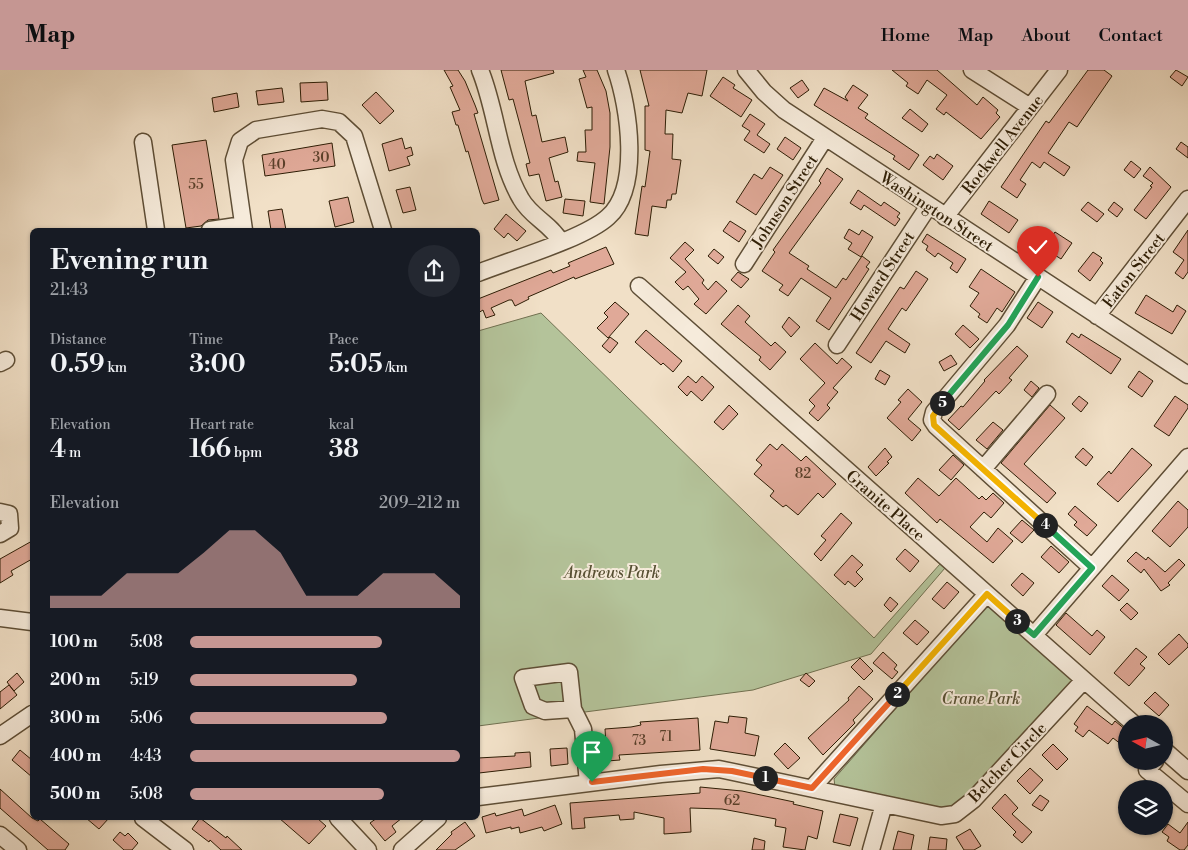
<!DOCTYPE html>
<meta charset="utf-8">
<style>
:root{--surface:#171b24;--page:#242831;--text:#f1f3f6;--muted:#9ea1a6;--accent:#c59692}
body{margin:0;font-family:"Libre Bodoni",serif;background:var(--page);color:var(--text);height:100vh;display:flex;flex-direction:column;font-size:19px;white-space:nowrap}
*{box-sizing:border-box;margin:0}
p{font-size:16px;color:var(--muted)}
.icon{flex:none;width:28px;height:28px;fill:none;stroke:currentColor;stroke-width:2;stroke-linecap:round;stroke-linejoin:round}
.map{position:relative;flex:1;overflow:hidden}
.sheet{position:absolute;left:30px;top:158px;width:450px;height:592px;display:flex;flex-direction:column;background:var(--surface);border-radius:8px;box-shadow:0 1px 4px #0004}
.sheet>*{flex:none}
.needle{width:32px;rotate:278deg}
.controls{position:absolute;left:1118px;top:645px;display:grid;gap:10px}
.controls a{display:grid;place-items:center;width:55px;height:55px;border-radius:50%;background:var(--surface);box-shadow:0 1px 4px #0004;font-size:25px}
.pin{position:absolute;display:grid;place-items:center;width:42px;height:42px;color:#fff;margin:-51px -21px;border-radius:50% 50% 50% 0;rotate:-45deg;box-shadow:0 0 5px #0007}
.pin .icon{rotate:45deg}
.km{position:absolute;width:25px;height:25px;margin:-12px;border-radius:50%;background:#222;color:#fff;font-size:14px;line-height:25px;text-align:center}
.round{display:grid;place-items:center;flex:none;width:52px;height:52px;border-radius:26px;background:var(--page)}
.head{display:flex;align-items:center;justify-content:space-between;height:85px;padding:0 20px}
h1{font-size:28px;font-weight:600;line-height:38px}
.figures{display:grid;grid-template-columns:repeat(3,1fr);gap:8px;height:85px;padding:5px 20px}
.figures div{display:grid;align-content:center}
.figures b{font-size:25px;font-weight:600}
.figures small{font-size:14px;font-weight:400}
.figures p{font-size:14px}
.chart{height:140px;padding:10px 20px}
.chart p{display:flex;justify-content:space-between}
.chart svg{width:100%;height:90px;margin-top:5px;fill:var(--accent);opacity:.7}
ul{padding:0 20px;list-style:none;font-size:16px}
li{display:grid;grid-template-columns:80px 60px 1fr;align-items:center;height:38px}
li i{height:12px;border-radius:6px;background:var(--accent)}
header{display:flex;align-items:center;gap:30px;box-sizing:border-box;height:70px;padding:0 25px;background:var(--accent);color:#111}
header strong{font-size:24px}
nav{display:flex;gap:28px;margin-inline-start:auto;font-size:18px}
.map>svg:first-child{display:block}
.green{fill:#b4c39a;stroke:#707050}
.building{fill:#e0a998;stroke:#2d1d05}
.lines{fill:none;stroke-linecap:round;stroke-linejoin:round}
.minor-casing{stroke:#5e4e36;stroke-width:19}
.minor{stroke:#f6ebdb;stroke-width:16}
.split-1-casing{stroke:#fff;stroke-width:10}
.split-2-casing{stroke:#fff;stroke-width:10}
.split-3-casing{stroke:#fff;stroke-width:10}
.split-4-casing{stroke:#fff;stroke-width:10}
.split-5-casing{stroke:#fff;stroke-width:10}
.split-6-casing{stroke:#fff;stroke-width:10}
.split-1{stroke:#f0652b;stroke-width:6}
.split-2{stroke:#f0652b;stroke-width:6}
.split-3{stroke:#f5b400;stroke-width:6}
.split-4{stroke:#22a559;stroke-width:6}
.split-5{stroke:#f5b400;stroke-width:6}
.split-6{stroke:#22a559;stroke-width:6}
.labels{text-anchor:middle;stroke-width:4;stroke-linejoin:round;paint-order:stroke}
.number-label{font-size:14px;fill:#5a402a}
.street-label{font-size:16px;fill:#2d1d05;stroke:#f6ebdb}
.park-label{font-size:16px;font-style:italic;fill:#564f32;stroke:#f6ebdb}
</style>
<header>
<strong>Map</strong>
<nav><a>Home</a><a>Map</a><a>About</a><a>Contact</a></nav>
</header>
<div class="map">
<svg width="1188" height="780" viewBox="0 0 1188 780">
<rect width="100%" height="100%" fill="#f1e0c7"/>
<filter id="stains"><feTurbulence type="fractalNoise" baseFrequency=".004" numOctaves="4"/><feColorMatrix values="0 0 0 0 .2 0 0 0 0 .09 0 0 0 0 .02 0 0 0 .5 -.17"/></filter>
<radialGradient id="worn" r=".72"><stop offset=".6" stop-color="#630" stop-opacity="0"/><stop offset="1" stop-color="#630" stop-opacity=".3"/></radialGradient>
<path class="green" d="M541,243L874,568L940,494L945,498L871,584L753,620L478,656V261Z
M987,534L1075,610L959,739L942,742L835,717L834,709Z"/>
<path class="building" d="M444,0H458L465,11L475,35L478,43L474,44L499,130L484,134L482,130L468,81L466,82L458,55H456L452,42L460,40L450,17L453,16Z
M501,0H553L554,3L525,11L532,46L536,45L542,72L565,67L568,82L549,88L555,112L558,111L562,127L546,131L539,104L529,106L526,94L530,93L520,55L513,29L509,30Z
M583,0H597L606,21L610,43V77L604,134L590,132L595,93L577,91L578,82H586L585,60H592V37L587,38L579,9L586,7Z
M640,0H707L702,26L688,23L682,43L666,40L665,64H673L672,89L681,90L676,124H672L671,130H667L666,138L652,136L648,166L635,164L642,116L645,117L650,81L645,80V36H649Z
M892,0H937L977,35L983,27L998,40L996,43L1000,47L981,69L946,42L944,45L936,39L947,25L927,10L918,24L906,16L908,13Z
M1088,0H1104L1112,6L1077,57L1069,52L1048,83L1070,97L1064,106L1044,92L1040,98L1032,92L1020,110L1026,114L1017,128L1001,117L1046,51L1049,53Z
M1176,0L1188,7L1182,16L1170,7Z
M723,7L735,15L733,18L752,30L741,47L710,26Z
M802,10L809,20L798,28L790,18Z
M327,12L328,30L301,32L300,13Z
M853,15L868,25L858,38L868,44L865,48L919,85L909,100L893,89L895,86L814,35L824,18L848,31L845,27Z
M282,18L284,32L258,35L256,21Z
M376,22L394,41L380,54L362,35Z
M237,23L239,37L214,42L212,28Z
M910,39L928,54L922,62L902,48Z
M750,44L765,54L757,65L770,74L764,83L744,70L750,61L742,56Z
M785,67L801,78L793,90L777,79Z
M402,68L405,79L411,77L413,85L407,87L410,95L389,101L382,74Z
M206,70L219,149L208,150L201,156L186,158L172,75Z
M1181,72L1188,77V88L1176,79Z
M332,73L335,96L265,106L262,85Z
M937,84L953,96L943,110L923,95L930,86L934,89Z
M1131,91L1141,99L1134,108L1124,100Z
M770,97L783,105L756,145L736,132L754,104L762,109Z
M1150,97L1171,117L1146,149L1134,140L1152,117L1150,116L1153,113L1143,106Z
M827,98L843,109L789,183L809,196L807,199L836,218L843,208L846,210L862,186L870,192L866,197L869,199L829,260L816,251L831,228L801,208L788,226L779,220L783,215L762,201L775,182L773,180L821,113L819,111Z
M410,117L416,140L403,143L396,120Z
M858,120L881,136L884,132L900,143L897,147L900,149L895,156L864,135L861,140L850,133Z
M348,127L354,152L335,157L329,131Z
M565,129L585,131L583,146L563,143Z
M989,131L1018,150L1009,163L981,144Z
M1088,132L1104,144L1097,152L1081,140Z
M1114,132L1123,139L1117,147L1108,140Z
M282,139L286,160H271L268,141Z
M506,144L526,161L517,171L508,163L504,168L494,159Z
M730,151L746,161L739,172L723,161Z
M849,159L859,165L862,160L873,167L861,187L848,179L852,173L844,168Z
M1188,160V202L1183,209L1175,203L1184,190L1173,182Z
M1055,162L1072,173L1061,189L1044,178Z
M927,164L966,189L957,203L950,198L953,193L938,183L935,187L926,180L928,176L922,172Z
M685,172L694,180L685,189L704,210L702,213L708,220L716,211L727,221L706,244L694,234L699,229L688,216L683,220L675,212L686,202L670,188Z
M606,177L614,194L575,209L574,207L528,227L529,229L515,236L512,230H509L491,238L495,245L486,248L483,240L478,243V229L551,200L553,203L570,196L568,193Z
M714,179L724,187L718,194L708,186Z
M1093,182L1102,188L1100,190L1103,193L1090,211L1078,201Z
M981,199L1015,222L1002,242L997,238L987,253L978,247L980,244L970,236L979,223L969,217Z
M916,201L928,209L906,241L902,238L888,259L910,274L905,283L886,271L871,293L856,283L900,217L904,219Z
M738,202L749,209L741,218L731,210Z
M1146,225L1173,242L1177,235L1186,241L1172,264L1135,243Z
M615,232L629,244L608,268L597,258L608,247L604,243Z
M1038,232L1053,242L1042,258L1027,248Z
M738,235L750,246L745,252L771,276L775,272L786,282L770,300L759,290L761,287L721,254Z
M789,247L800,257L791,267L782,257Z
M963,255L979,269L970,278L955,264Z
M646,260L682,291L673,302L663,293L661,295L635,272Z
M1072,263L1079,268L1081,264L1121,289L1111,304L1066,272Z
M610,267L618,273L610,283L602,276Z
M815,273L837,294L842,288L852,297L833,318L838,322L827,335L830,338L818,351L809,343L815,336L809,330L825,313L800,289Z
M1017,276L1028,286L1009,308L1012,310L999,324L996,321L959,360L948,350L961,336L963,337L985,311L984,310Z
M951,285L957,294L944,301L939,292Z
M880,300L890,306L885,315L875,309Z
M1139,301L1153,311L1142,327L1128,317Z
M688,306L696,313L702,306L714,317L702,331L691,321L687,326L678,317Z
M1031,311L1039,318L1032,327L1024,320Z
M908,319L922,332L908,349L921,360L912,371L887,348L901,332L898,330Z
M1079,326L1088,333L1081,342L1072,334Z
M1175,326L1188,335V338L1169,366L1154,356Z
M729,335L738,344L723,360L714,352Z
M1050,335L1065,348L1024,394L1056,423L1047,433L1001,393Z
M993,352L1003,360L987,379L976,370Z
M770,374L777,380L782,374L801,391L806,386L836,414L823,428L818,423L798,445L786,435L783,437L770,426L774,421L754,404L762,395L756,390Z
M885,378L892,387L887,392L889,393L876,406L868,397Z
M1083,378L1093,387L1086,396L1075,387Z
M1132,378L1152,395L1118,432L1097,414L1109,401L1111,404Z
M953,385L964,395L951,410L939,400Z
M918,408L939,426L956,408L979,429L982,426L986,430L993,423L1004,433L991,448L984,442L970,457L987,472L998,458L1013,471L993,493L940,449L937,453L905,423Z
M1178,431L1188,440V457L1170,477L1152,461Z
M1075,436L1097,455L1087,466L1074,455L1077,452L1068,444Z
M841,443L852,453L821,491L814,484L826,470L821,466Z
M1022,450L1034,460L1022,473L1010,463Z
M32,471V489L11,501L13,505L0,513V489Z
M1051,476L1069,492L1059,503L1041,487Z
M905,479L919,491L910,502L896,489Z
M1136,482L1146,490L1148,487L1165,502L1179,489L1185,495L1168,513L1170,515L1161,521L1144,499L1141,503L1127,491Z
M852,485L863,495L856,502L863,509L855,517L848,511L845,515L834,505Z
M1022,503L1034,513L1023,526L1011,515Z
M1112,505L1129,520L1119,531L1102,516Z
M947,512L959,522L944,539L932,529Z
M890,527L898,534L891,542L884,535Z
M1127,533L1138,543L1131,550L1120,540Z
M1066,543L1092,566L1097,560L1105,567L1090,585L1056,555Z
M915,550L929,562L917,575L903,563Z
M1179,564L1188,574V577L1169,595L1158,584Z
M1136,578L1147,587L1140,594L1145,598L1129,616L1114,603Z
M883,582L897,595L894,599L898,602L892,609L873,593Z
M860,588L873,601L864,610L851,597Z
M17,603L24,612L14,621L7,612Z
M806,603L815,611L809,617L800,610Z
M9,615L17,625L0,639V622Z
M859,616L873,629L853,650L855,653L823,685L808,668L849,630L848,628Z
M1155,622L1169,635L1159,646L1144,633Z
M1087,636L1112,655L1115,651L1126,660V678L1113,668L1108,674L1089,660L1083,667L1075,661L1078,657L1074,654Z
M729,646L747,648L745,663L759,666L755,686L710,679L715,651L728,653Z
M698,648L700,680L619,685L620,690L607,691L605,659L631,657L641,655L640,652Z
M785,673L800,688L788,699L774,684Z
M1053,674L1068,689L1057,700L1042,685Z
M567,678L568,694L551,696L550,679Z
M20,680L32,690V707L12,690Z
M530,682L531,697L479,703L478,688L515,686V683Z
M1030,698L1043,710L1030,724L1017,711Z
M700,717L742,721L794,732L793,734L823,741L817,769L808,766L805,780L783,777L786,758L775,756L776,749L722,739L690,738L691,762L664,764V748L634,742V749L620,750L619,745L584,748L585,758L572,759L570,733L700,723Z
M0,719L32,748L38,751L40,749L69,774L65,780H48L0,738Z
M1005,724L1018,738L1012,744L1032,762L1022,773L1013,765L1016,762L992,738Z
M1040,725L1049,731L1042,741L1032,735Z
M555,735L562,754L544,761L542,757L520,763L519,757L511,759V757L486,763L482,747L495,743L496,746L522,739L524,746Z
M840,744L858,748L850,776L833,772Z
M86,748H109L99,759Z
M200,748L226,768L227,766L242,780H221L210,770L209,772L192,759Z
M279,748H317L326,756L309,774Z
M377,748H402L392,756L396,762L385,771L370,753Z
M465,752L475,766L455,780H436L452,764L451,762Z
M1188,752V775L1184,780H1180L1167,771L1169,767L1162,762L1168,754L1180,763Z
M970,759L981,776L974,780H964L956,767Z
M898,761L914,765L911,780H893Z
M120,762L125,766L128,763L138,773L132,780H124L113,770Z
M930,767L947,769L946,780H928Z
M754,768L765,771L764,780H752Z"/>
<g class="lines">
<defs>
<path id="minor" d="M480,0C497,41 498,90 521,129C531,147 551,154 560,171
M746,0L764,22L784,40L1188,305
M972,0L1030,37
M143,72L156,160
M945,147L1059,0
M210,160L243,155
M244,160L234,90L240,71L256,60L322,49L339,52L354,66L383,160
M744,194L825,68
M478,203C510,190 584,169 608,147C641,118 629,37 616,0
M1038,207L1007,255L934,342L932,350L936,356L1092,498
M639,216L1134,654
M1097,246L1188,129
M837,275L928,137
M0,293L6,290
M983,399L1047,324
M0,442L9,444L10,458L0,464
M0,548L32,552
M1034,565L1188,387
M573,639L545,641L533,636L523,608L569,602L573,639L583,659L588,713
M0,666L32,644
M1164,680L1188,701
M1155,691L1147,700L1188,734
M812,718L987,524
M478,727L661,704L719,699L941,746L955,744L973,730L1084,610
M143,748L185,780
M338,748L368,780
M0,765L18,780
M402,780L438,748
M871,780L884,734"/>
</defs>
<use href="#minor" class="minor-casing"/>
<use href="#minor" class="minor"/>
</g>
<g class="lines">
<defs>
<path id="split-1" d="M592,712L703,699L732,701L765,708"/>
<path id="split-2" d="M765,708L812,718L897,624"/>
<path id="split-3" d="M897,624L987,524L1017,551"/>
<path id="split-4" d="M1017,551L1034,565L1092,498L1045,455"/>
<path id="split-5" d="M942,333L933,346L934,355L1045,455"/>
<path id="split-6" d="M942,333L1008,255L1038,207"/>
</defs>
<use href="#split-1" class="split-1-casing"/>
<use href="#split-2" class="split-2-casing"/>
<use href="#split-3" class="split-3-casing"/>
<use href="#split-4" class="split-4-casing"/>
<use href="#split-5" class="split-5-casing"/>
<use href="#split-6" class="split-6-casing"/>
<use href="#split-1" class="split-1"/>
<use href="#split-2" class="split-2"/>
<use href="#split-3" class="split-3"/>
<use href="#split-4" class="split-4"/>
<use href="#split-5" class="split-5"/>
<use href="#split-6" class="split-6"/>
</g>
<g class="labels">
<g class="number-label">
<text x="321" y="92">30</text>
<text x="277" y="99">40</text>
<text x="196" y="119">55</text>
<text x="803" y="408">82</text>
<text x="666" y="671">71</text>
<text x="639" y="675">73</text>
<text x="732" y="735">62</text>
</g>
<g class="street-label">
<text transform="translate(1002 74) rotate(-52)" y="6">Rockwell Avenue</text>
<text transform="translate(784 131) rotate(-57)" y="6">Johnson Street</text>
<text transform="translate(937 141) rotate(33)" y="6">Washington Street</text>
<text transform="translate(1133 200) rotate(-52)" y="6">Eaton Street</text>
<text transform="translate(882 206) rotate(-57)" y="6">Howard Street</text>
<text transform="translate(886 435) rotate(41)" y="6">Granite Place</text>
<text transform="translate(1007 692) rotate(-46)" y="6">Belcher Circle</text>
</g>
<g class="park-label">
<text x="612" y="508">Andrews Park</text>
<text x="981" y="634">Crane Park</text>
</g>
</g>
<rect width="100%" height="100%" filter="url(#stains)"/>
<rect width="100%" height="100%" fill="url(#worn)"/>
</svg>
<div class="controls">
<a><svg class="needle" viewBox="-14 -14 28 28"><path d="M0-13l5 13h-10z" fill="#e53935"/><path d="M0 13l5-13h-10z" fill="#9ea1a6"/></svg></a>
<a><svg class="icon" aria-label="layers" viewBox="0 0 24 24"><path d="M12 4l9 5-9 5-9-5zM3 14l9 5 9-5"/></svg></a>
</div>
<div class="pin" style="left:592px;top:712px;background:#1e9e55"><svg class="icon" aria-label="arrive" viewBox="0 0 24 24"><path d="M6 21V4h12l-3 4 3 4H6"/></svg></div>
<div class="pin" style="left:1038px;top:207px;background:#d93025"><svg class="icon" aria-label="check" viewBox="0 0 24 24"><path d="M5 12l5 5 9-10"/></svg></div>
<b class="km" style="left:765px;top:708px">1</b>
<b class="km" style="left:897px;top:624px">2</b>
<b class="km" style="left:1017px;top:551px">3</b>
<b class="km" style="left:1045px;top:455px">4</b>
<b class="km" style="left:942px;top:333px">5</b>
<section class="sheet">
<div class="head"><div><h1>Evening run</h1><p>21:43</p></div><a class="round"><svg class="icon" aria-label="share" viewBox="0 0 24 24"><path d="M12 15V3M7 8l5-5 5 5M5 13v7h14v-7"/></svg></a></div>
<div class="figures">
<div><p>Distance</p><b>0.59<small> km</small></b></div>
<div><p>Time</p><b>3:00</b></div>
<div><p>Pace</p><b>5:05<small> /km</small></b></div>
</div>
<div class="figures">
<div><p>Elevation</p><b>4<small> m</small></b></div>
<div><p>Heart rate</p><b>166<small> bpm</small></b></div>
<div><p>kcal</p><b>38</b></div>
</div>
<div class="chart"><p><span>Elevation</span>209–212 m</p>
<svg viewBox="0 0 160 44" preserveAspectRatio="none"><path d="M0 44V38L10 38L20 38L30 27L40 27L50 27L60 17L70 6L80 6L90 17L100 38L110 38L120 38L130 27L140 27L150 27L160 38V44z"/></svg>
</div>
<ul>
<li><b>100 m</b>5:08<i style="width:71%"></i></li>
<li><b>200 m</b>5:19<i style="width:62%"></i></li>
<li><b>300 m</b>5:06<i style="width:73%"></i></li>
<li><b>400 m</b>4:43<i style="width:100%"></i></li>
<li><b>500 m</b>5:08<i style="width:72%"></i></li>
</ul>
</section>
</div>
